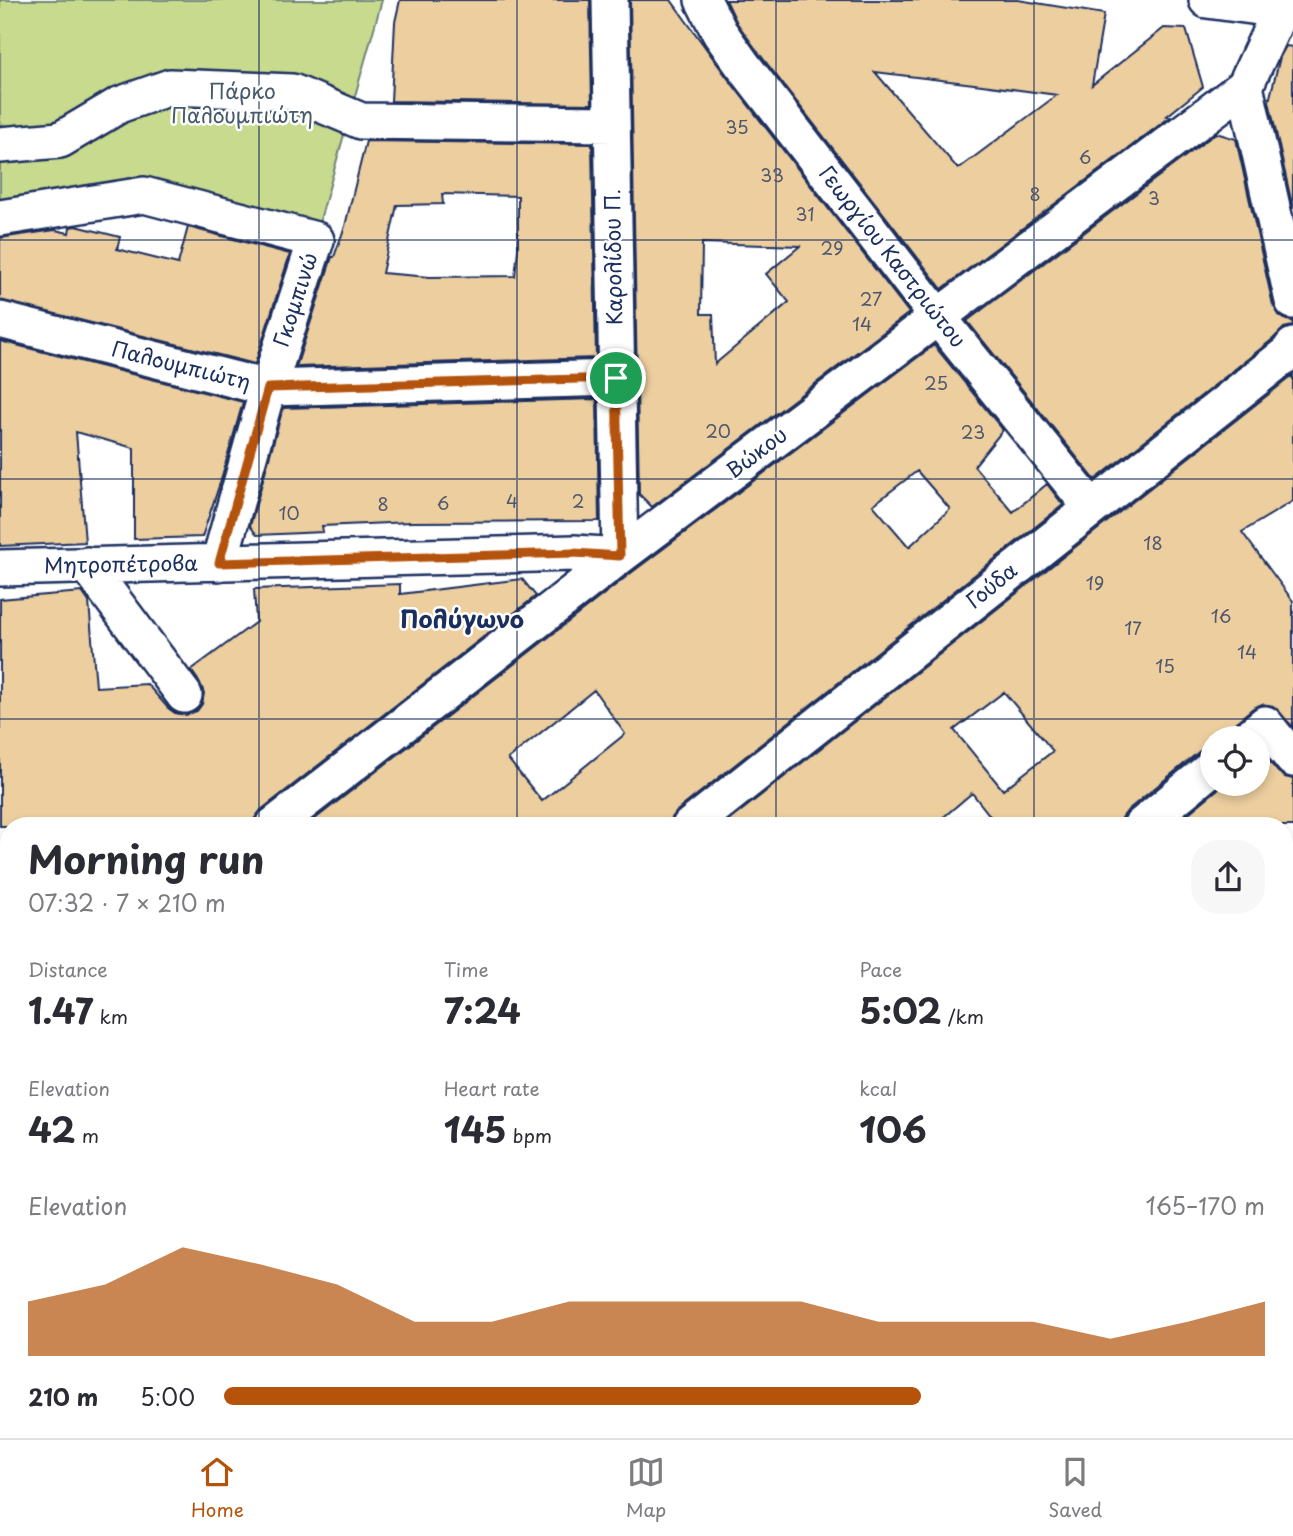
<!DOCTYPE html>
<meta charset="utf-8">
<style>
:root{--surface:#fff;--page:#f7f7f7;--text:#2b2b33;--muted:#7c7c81;--line:#e1e1e2;--accent:#b45309}
body{margin:0;font-family:"Playpen Sans",sans-serif;background:var(--page);color:var(--text);height:100vh;display:flex;flex-direction:column;font-size:26px;white-space:nowrap}
*{box-sizing:border-box;margin:0}
p{font-size:23px;color:var(--muted)}
.icon{flex:none;width:38px;height:38px;fill:none;stroke:currentColor;stroke-width:2;stroke-linecap:round;stroke-linejoin:round}
.map{position:relative;flex:1;overflow:hidden}
.panel{position:absolute;left:0px;top:817px;width:1293px;height:621px;display:flex;flex-direction:column;background:var(--surface);border-radius:28px 28px 0 0;box-shadow:0 4px 10px #0003}
.panel>*{flex:none}
.buttons{position:absolute;left:1200px;top:726px;display:grid;gap:14px}
.buttons a{display:grid;place-items:center;width:70px;height:70px;border-radius:50%;background:var(--surface);box-shadow:0 4px 10px #0003;font-size:35px}
.pin{position:absolute;display:grid;place-items:center;width:60px;height:60px;color:#fff;margin:-30px;border:4px solid #fff;border-radius:50%;box-shadow:0 2px 7px #0007}
.round{display:grid;place-items:center;flex:none;width:74px;height:74px;border-radius:28px;background:var(--page)}
.summary{display:flex;align-items:center;justify-content:space-between;height:119px;padding:0 28px}
h1{font-size:38px;font-weight:700;line-height:52px}
.stats{display:grid;grid-template-columns:repeat(3,1fr);gap:10px;height:119px;padding:7px 28px}
.stats div{display:grid;align-content:center}
.stats b{font-size:35px;font-weight:700}
.stats small{font-size:19px;font-weight:400}
.stats p{font-size:19px}
.chart{height:196px;padding:14px 28px}
.chart p{display:flex;justify-content:space-between}
.chart svg{width:100%;height:126px;margin-top:7px;fill:var(--accent);opacity:.7}
ul{padding:0 28px;list-style:none;font-size:23px}
li{display:grid;grid-template-columns:112px 84px 1fr;align-items:center;height:52px}
li i{height:18px;border-radius:9px;background:var(--accent)}
.dock{display:flex;justify-content:space-around;align-items:center;height:98px;border-top:2px solid var(--line);background:var(--surface);font-size:19px;color:var(--muted)}
.dock a{display:grid;justify-items:center;gap:4px}
.dock .selected{color:var(--accent)}
.map>svg:first-child{display:block}
.green{fill:#c8da8e;stroke:#728476;stroke-width:2}
.building{fill:#ecce9f;stroke:#1b2f5e;stroke-width:2;fill-rule:evenodd}
.lines{fill:none;stroke-linecap:round;stroke-linejoin:round}
.minor-casing{stroke:#1b2f5e;stroke-width:40}
.minor{stroke:#fff;stroke-width:35}
.route-casing{stroke:#fff;stroke-width:14}
.route{stroke:#b45309;stroke-width:9}
.grid{fill:none;stroke:#1b2f5e;stroke-width:2;stroke-opacity:0.55}
.labels{text-anchor:middle;stroke-width:5;stroke-linejoin:round;paint-order:stroke}
.number-label{font-size:18px;fill:#4f576e}
.park-label{font-size:21px;fill:#465a6a;stroke:#fff}
.street-label{font-size:21px;fill:#1b2f5e;stroke:#fff}
.quarter-label{font-size:24px;font-weight:bold;fill:#1b2f5e;stroke:#fff}
</style>
<div class="map">
<svg width="1293" height="1438" viewBox="0 0 1293 1438">
<rect width="100%" height="100%" fill="#fff"/>
<filter id="ink" filterUnits="userSpaceOnUse"><feTurbulence type="fractalNoise" baseFrequency=".0143" numOctaves="2"/><feDisplacementMap in="SourceGraphic" scale="14" xChannelSelector="R" yChannelSelector="G"/><feConvolveMatrix kernelMatrix="1 2 1 2 8 2 1 2 1" color-interpolation-filters="sRGB"/></filter>
<g filter="url(#ink)">
<path class="green" d="M0,0H382L318,227L227,208L0,206Z"/>
<path class="building" d="M400,0H590L592,104L391,101L395,22Z
M630,0H671L726,76L909,313L652,507L639,494ZM702,243L800,246L766,274L789,302L715,364L713,314H701Z
M726,0H1018L1104,14L1092,85L1164,28L1186,29L1203,87L1167,116L1170,117L942,289L758,52L737,23ZM875,72L982,85L1057,95L958,169Z
M1286,46L1293,47V209L1269,101L1280,57Z
M1216,133L1236,139L1273,305L1279,315L1286,320L1293,321V326L1284,328L1273,339L1095,480L967,321Z
M366,141L592,144L596,358L296,367L332,257H334L345,226ZM442,194L518,196V249L515,276L430,277L382,273L397,205L443,204Z
M76,226L120,237L117,249L178,264L188,227L290,254L255,364L0,300V238L55,230L69,233L70,227Z
M0,341L243,402L220,483L202,537L134,539V448L76,432L85,542L0,546Z
M934,345L1003,430L974,466L1013,512L1047,484L1063,505L678,810L672,818L670,826H306L631,573ZM917,471L950,509L909,547L873,505ZM594,690L625,734L542,801L508,759Z
M1293,375V501L1242,532L1293,601V727L1273,706L1262,704L1253,708L1235,723L1229,730L1228,738H1213V747L1200,751L1128,810L1122,818L1121,826H998L972,793L933,826H722ZM1004,692L1053,751L1003,790L954,730Z
M597,399L599,521L411,522L322,526L323,532L257,535L250,526L283,408Z
M522,579L536,596L261,810L255,818L253,826H0V599L82,592L89,602L96,687L147,684L168,708L175,713L186,715L197,711L202,704L204,693L200,683L191,670L256,622L254,589L400,584V594Z
M1262,753L1278,772L1285,777L1293,779V826H1173L1224,784H1258V755Z"/>
<g class="lines">
<defs>
<path id="minor" d="M610,0L620,556
M703,0L720,33L742,64L937,316L1091,507
M1207,0L1281,10
M1245,86L1293,301
M1245,86L1285,0
M0,145L60,140L119,105L170,87L292,92L361,121L612,124
M0,218L144,195L316,240L268,388L219,563
M0,320L268,388L616,378
M87,565L184,695
M0,568L574,553L620,556
M1248,738L1265,724L1293,759
M273,826L620,556L1245,86
M690,826L1288,353L1293,346
M1141,826L1213,767
M1284,1008L1293,1001
M0,1032L9,1025
M1284,1166L1293,1163
M0,1371L9,1378
M1284,1395L1293,1388
M76,1430L87,1438
M197,1430L204,1438
M355,1438L366,1430
M743,1438L753,1430
M1232,1438L1242,1430"/>
</defs>
<use href="#minor" class="minor-casing"/>
<use href="#minor" class="minor"/>
</g>
</g>
<g class="lines" filter="url(#ink)">
<defs>
<path id="route" d="M616,378L620,556L574,553L219,563L268,388Z"/>
</defs>
<use href="#route" class="route-casing"/>
<use href="#route" class="route"/>
</g>
<path class="grid" d="M259,0V826M517,0V826M776,0V826M1034,0V826M0,240H1293M0,479H1293M0,719H1293M0,959H9M1284,959H1293M0,1198H9M1284,1198H1293M259,1430V1438M517,1430V1438M776,1430V1438M1034,1430V1438"/>
<g class="labels">
<g class="number-label">
<text x="737" y="134">35</text>
<text x="1085" y="164">6</text>
<text x="772" y="182">33</text>
<text x="1035" y="201">8</text>
<text x="1154" y="205">3</text>
<text x="805" y="221">31</text>
<text x="832" y="255">29</text>
<text x="871" y="306">27</text>
<text x="862" y="331">14</text>
<text x="936" y="390">25</text>
<text x="718" y="438">20</text>
<text x="973" y="439">23</text>
<text x="512" y="508">4</text>
<text x="578" y="508">2</text>
<text x="443" y="510">6</text>
<text x="383" y="511">8</text>
<text x="289" y="520">10</text>
<text x="1153" y="550">18</text>
<text x="1095" y="590">19</text>
<text x="1221" y="623">16</text>
<text x="1133" y="635">17</text>
<text x="1247" y="659">14</text>
<text x="1165" y="673">15</text>
</g>
<g class="park-label">
<text x="242" y="99">Πάρκο<tspan x="242" dy="24">Παλουμπιώτη</tspan></text>
</g>
<g class="street-label">
<text transform="translate(614 257) rotate(-91)" y="7">Καρολίδου Π.</text>
<text transform="translate(892 257) rotate(52)" y="7">Γεωργίου Καστριώτου</text>
<text transform="translate(296 300) rotate(-72)" y="7">Γκομπινώ</text>
<text transform="translate(181 366) rotate(14)" y="7">Παλουμπιώτη</text>
<text transform="translate(757 453) rotate(-37)" y="7">Βώκου</text>
<text transform="translate(121 565) rotate(-1)" y="7">Μητροπέτροβα</text>
<text transform="translate(992 586) rotate(-39)" y="7">Γούδα</text>
</g>
<g class="quarter-label">
<text x="462" y="628">Πολύγωνο</text>
</g>
</g>
</svg>
<div class="buttons">
<a><svg class="icon" aria-label="locate" viewBox="0 0 24 24"><circle cx="12" cy="12" r="6"/><path d="M12 2v4M12 18v4M2 12h4M18 12h4"/></svg></a>
</div>
<div class="pin" style="left:616px;top:378px;background:#1e9e55"><svg class="icon" aria-label="arrive" viewBox="0 0 24 24"><path d="M6 21V4h12l-3 4 3 4H6"/></svg></div>
<section class="panel">
<div class="summary"><div><h1>Morning run</h1><p>07:32 · 7 × 210 m</p></div><a class="round"><svg class="icon" aria-label="share" viewBox="0 0 24 24"><path d="M12 15V3M7 8l5-5 5 5M5 13v7h14v-7"/></svg></a></div>
<div class="stats">
<div><p>Distance</p><b>1.47<small> km</small></b></div>
<div><p>Time</p><b>7:24</b></div>
<div><p>Pace</p><b>5:02<small> /km</small></b></div>
</div>
<div class="stats">
<div><p>Elevation</p><b>42<small> m</small></b></div>
<div><p>Heart rate</p><b>145<small> bpm</small></b></div>
<div><p>kcal</p><b>106</b></div>
</div>
<div class="chart"><p><span>Elevation</span>165–170 m</p>
<svg viewBox="0 0 160 44" preserveAspectRatio="none"><path d="M0 44V25L10 19L20 6L30 12L40 19L50 32L60 32L70 25L80 25L90 25L100 25L110 32L120 32L130 32L140 38L150 32L160 25V44z"/></svg>
</div>
<ul>
<li><b>210 m</b>5:00<i style="width:67%"></i></li>
</ul>
</section>
</div>
<nav class="dock">
<a class="selected"><svg class="icon" aria-label="home" viewBox="0 0 24 24"><path d="M3 11l9-7 9 7M6 9v11h12V9"/></svg>Home</a>
<a><svg class="icon" aria-label="map" viewBox="0 0 24 24"><path d="M3 6l6-2 6 2 6-2v14l-6 2-6-2-6 2zM9 4v14M15 6v14"/></svg>Map</a>
<a><svg class="icon" aria-label="saved" viewBox="0 0 24 24"><path d="M7 4h10v16l-5-4-5 4z"/></svg>Saved</a>
</nav>
